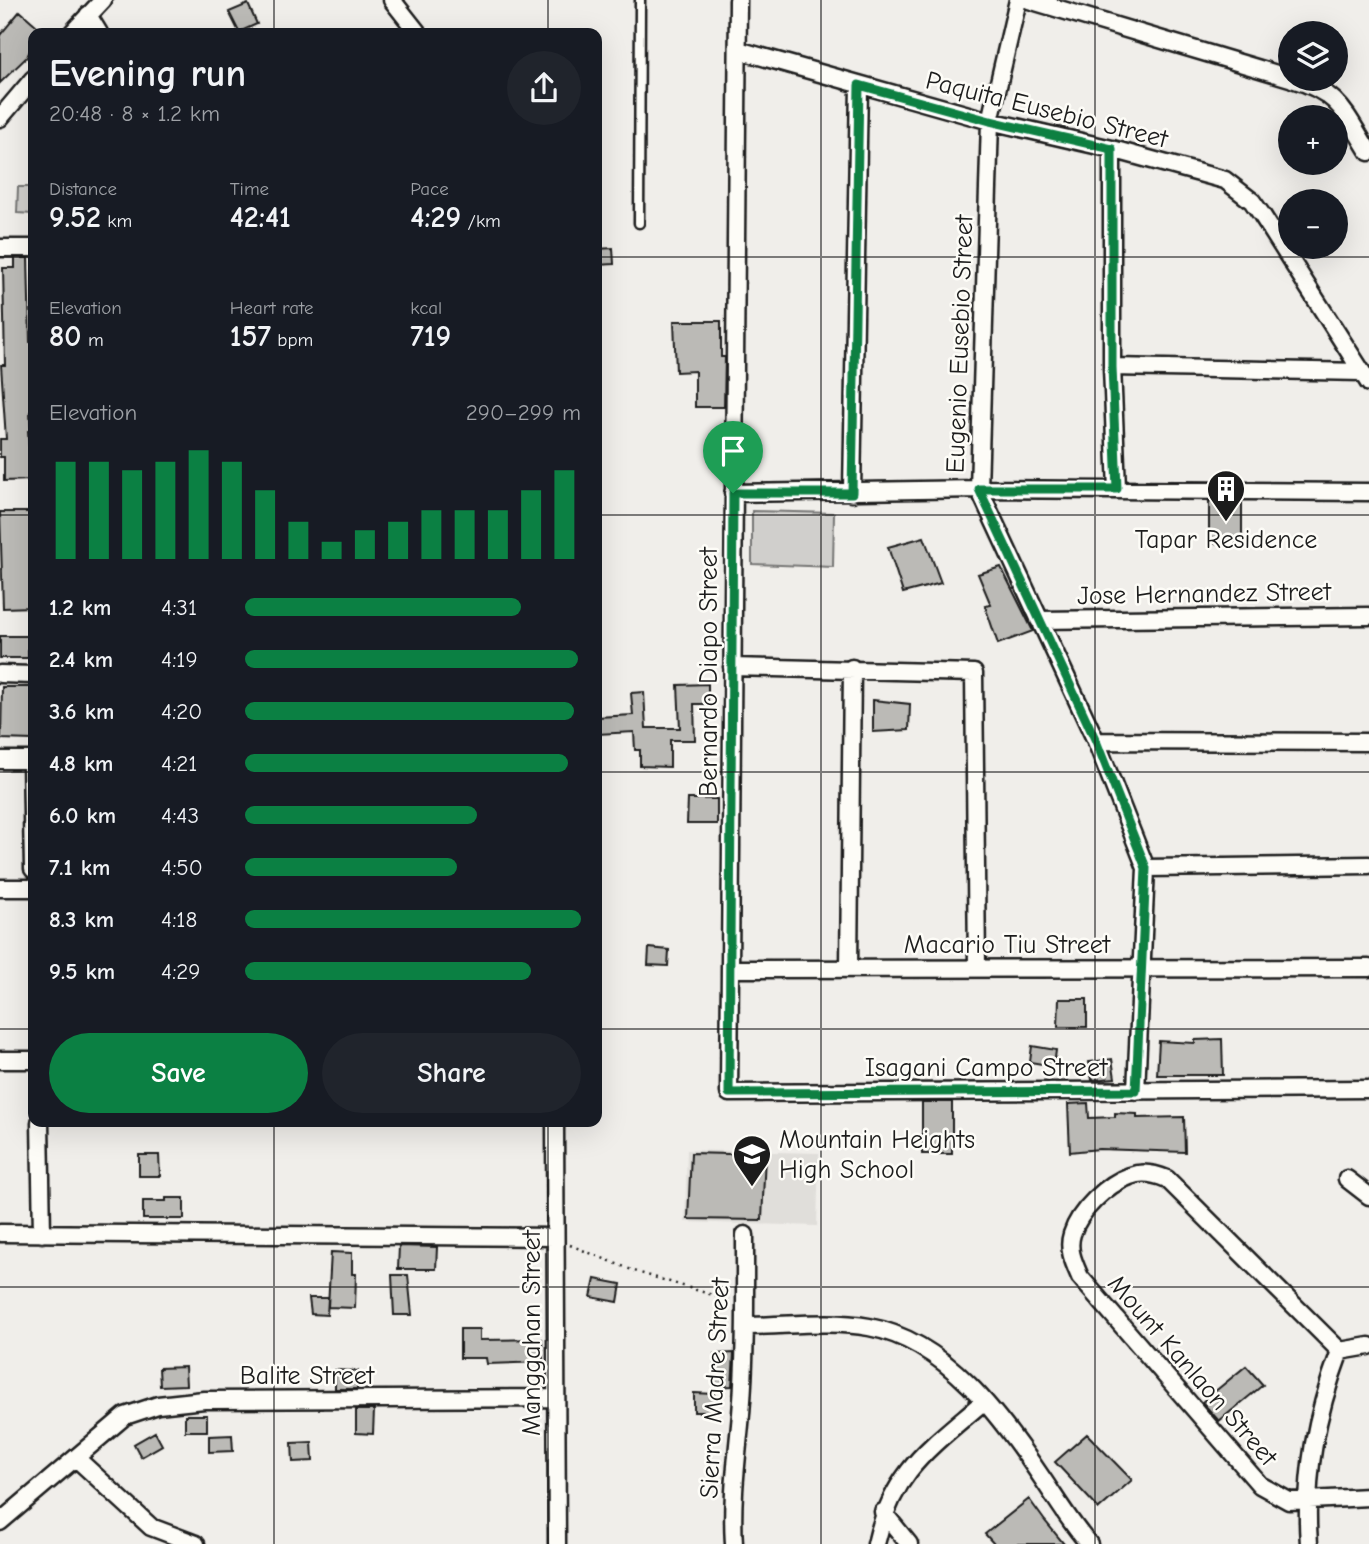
<!DOCTYPE html>
<meta charset="utf-8">
<style>
:root{--surface:#171b24;--page:#20242c;--text:#f1f3f6;--muted:#9ea1a6;--accent:#0b8043}
body{margin:0;font-family:"Comic Neue",sans-serif;background:var(--page);color:var(--text);height:100vh;display:flex;flex-direction:column;font-size:26px;white-space:nowrap}
*{box-sizing:border-box;margin:0}
p{font-size:23px;color:var(--muted)}
.icon{flex:none;width:38px;height:38px;fill:none;stroke:currentColor;stroke-width:2;stroke-linecap:round;stroke-linejoin:round}
.map{position:relative;flex:1;overflow:hidden}
.panel{position:absolute;left:28px;top:28px;width:574px;height:1099px;display:flex;flex-direction:column;background:var(--surface);border-radius:14px;box-shadow:0 7px 28px #0002}
.panel>*{flex:none}
.buttons{position:absolute;left:1278px;top:21px;display:grid;gap:14px}
.buttons a{display:grid;place-items:center;width:70px;height:70px;border-radius:50%;background:var(--surface);box-shadow:0 7px 28px #0002;font-size:35px}
.pin{position:absolute;display:grid;place-items:center;width:60px;height:60px;color:#fff;margin:-72px -30px;border-radius:50% 50% 50% 0;rotate:-45deg;box-shadow:0 0 7px #0007}
.pin .icon{rotate:45deg}
.round{display:grid;place-items:center;flex:none;width:74px;height:74px;border-radius:37px;background:var(--page)}
.headline{display:flex;align-items:center;justify-content:space-between;height:119px;padding:0 21px}
h1{font-size:38px;font-weight:700;line-height:52px}
.metrics{display:grid;grid-template-columns:repeat(3,1fr);gap:10px;height:119px;padding:7px 21px}
.metrics div{display:grid;align-content:center}
.metrics b{font-size:30px;font-weight:700}
.metrics small{font-size:19px;font-weight:400}
.metrics p{font-size:19px}
.chart{height:196px;padding:14px 21px}
.chart p{display:flex;justify-content:space-between}
.chart svg{width:100%;height:126px;margin-top:7px;stroke:var(--accent);stroke-width:6}
.button{display:flex;gap:14px;margin-top:auto;padding:14px 21px}
.button a{flex:1;height:80px;border-radius:42px;background:var(--accent);color:#fff;font-size:28px;font-weight:700;line-height:80px;text-align:center}
.button a+a{background:var(--page);color:var(--text)}
ul{padding:0 21px;list-style:none;font-size:23px}
li{display:grid;grid-template-columns:112px 84px 1fr;align-items:center;height:52px}
li i{height:18px;border-radius:9px;background:var(--accent)}
.map>svg:first-child{display:block}
.built{fill:#e0deda}
.green{fill:#d0cfcc;stroke:#767674;stroke-width:2}
.building{fill:#bbbab6;stroke:#1c1c1c;stroke-width:2}
.lines{fill:none;stroke-linecap:round;stroke-linejoin:round}
.service-casing{stroke:#1c1c1c;stroke-width:13}
.minor-casing{stroke:#1c1c1c;stroke-width:21}
.path{stroke:#1c1c1c;stroke-width:2.5;stroke-dasharray:2 5;stroke-linecap:butt}
.service{stroke:#fdfcf7;stroke-width:8}
.minor{stroke:#fdfcf7;stroke-width:16}
.route-casing{stroke:#fff;stroke-width:14}
.route{stroke:#0b8043;stroke-width:9}
.grid{fill:none;stroke:#1c1c1c;stroke-width:2;stroke-opacity:0.55}
.labels{text-anchor:middle;stroke-width:5;stroke-linejoin:round;paint-order:stroke}
.street-label{font-size:26px;fill:#1c1c1c;stroke:#fdfcf7}
.poi-label{font-size:26px;fill:#1c1c1c;stroke:#fdfcf7}
</style>
<div class="map">
<svg width="1369" height="1544" viewBox="0 0 1369 1544">
<rect width="100%" height="100%" fill="#f0eeea"/>
<filter id="ink" filterUnits="userSpaceOnUse"><feTurbulence type="fractalNoise" baseFrequency=".0143" numOctaves="2"/><feDisplacementMap in="SourceGraphic" scale="14" xChannelSelector="R" yChannelSelector="G"/><feConvolveMatrix kernelMatrix="1 2 1 2 8 2 1 2 1" color-interpolation-filters="sRGB"/></filter>
<g filter="url(#ink)">
<path class="built" d="M687,1150L819,1153L817,1226L685,1222Z"/>
<path class="green" d="M18,187H33V214L17,213Z
M752,511L834,513L833,567L752,564Z"/>
<path class="building" d="M248,4L257,24L239,32L229,12Z
M20,11L45,33H33V44L27,57L0,83V35Z
M613,248L614,264L597,265V249Z
M15,258H28L30,342H33V412H30L31,431H28L31,480L4,481V457H0V439H6L1,365H5L3,268H15Z
M674,321H721V357H725L724,407H695V371L676,372Z
M1209,501L1242,502V544L1209,543Z
M0,512H33V607L3,608Z
M924,537L941,583L903,593L888,547Z
M1001,567L1033,631L998,644L985,606L991,605L978,574Z
M0,636H28V658H0Z
M708,684V704H694L695,740H670V767L640,766V750H635L634,732L597,734V717L633,715L631,693L644,692L646,728H680L678,685Z
M2,687H33V740L1,739Z
M873,700L910,704L909,730L873,732Z
M688,799H717V824H687Z
M649,948L669,950L668,966L648,965Z
M1059,999H1087V1027H1058Z
M1222,1039L1223,1075H1157L1159,1041L1195,1043V1040Z
M1032,1046L1056,1050L1054,1066L1030,1062Z
M1112,1059L1115,1078L1092,1080L1089,1062Z
M922,1102H952V1154H922Z
M1088,1103L1089,1118L1115,1117V1113L1137,1114V1118L1184,1117L1185,1152L1099,1149L1070,1152L1068,1104Z
M691,1153L765,1155L762,1220L688,1219Z
M139,1155H159L160,1176H139Z
M166,1198H184V1219H143V1201H166Z
M399,1246L437,1247L436,1269H398Z
M331,1252L352,1253V1274H356L355,1308L328,1307Z
M392,1275H408L412,1315H394Z
M595,1279L621,1284L618,1302L591,1297Z
M309,1298H328L327,1315L311,1314Z
M460,1329H480V1340L542,1339L543,1362L487,1364L486,1358H460Z
M734,1353L732,1386L715,1387L714,1354Z
M1246,1366L1263,1385L1219,1421L1202,1402Z
M185,1367L186,1385L160,1386L159,1368Z
M335,1370L358,1371L357,1389H335Z
M694,1393L714,1394V1412H694Z
M356,1410H374L373,1434L356,1433Z
M185,1415H207V1431H185Z
M155,1432L162,1445L141,1457L134,1444Z
M1087,1434L1132,1480L1099,1509L1055,1462Z
M232,1435L233,1451L209,1452V1436Z
M312,1442L313,1461L293,1462L292,1443Z
M1029,1499L1045,1521L1064,1544H994L985,1534Z"/>
<g class="lines">
<defs>
<path id="service" d="M639,223L640,0"/>
<path id="minor" d="M392,0L418,33
M738,0L729,1093L1369,1089
M1018,0L990,121L979,489L1096,741L1146,868L1136,1091
M1029,0L1290,78
M88,15L99,33
M72,33L103,0
M738,50L990,121L1112,149L1225,180L1252,201L1262,215L1369,383
M1292,79C1340,93 1344,112 1369,152
M0,118L33,79
M1112,149V367L1117,489
M0,248H33
M1112,367L1362,372
M733,493L979,489L1369,492
M852,493L859,85
M1039,620L1369,616
M732,667L974,673L977,968
M0,674L33,675
M1096,741L1369,742
M0,760H33
M31,760L33,869
M1146,868L1369,865
M0,888H33
M730,969L1369,968
M849,969L852,668
M0,1060H33
M40,1122L42,1234
M555,1122L557,1544
M1347,1179L1369,1196
M0,1233L555,1237
M745,1326C785,1326 829,1320 869,1327C946,1341 1001,1417 1042,1478C1057,1500 1071,1524 1089,1544
M1340,1351L1167,1179C1155,1174 1143,1171 1130,1176C1107,1184 1079,1211 1072,1234C1067,1249 1074,1263 1080,1277L1260,1485L1289,1501L1369,1497
M1340,1351L1369,1346
M76,1458L151,1527L196,1544
M883,1512L909,1544
M0,1522L125,1416L158,1405L204,1400L556,1398
M734,1544C731,1500 737,1458 741,1414C746,1355 745,1295 745,1235
M876,1544C893,1470 930,1448 984,1401
M1309,1544C1304,1475 1316,1415 1340,1351"/>
</defs>
<use href="#service" class="service-casing"/>
<use href="#minor" class="minor-casing"/>
<path class="path" d="M570,1245L637,1272L729,1300"/>
<use href="#service" class="service"/>
<use href="#minor" class="minor"/>
</g>
</g>
<g class="lines" filter="url(#ink)">
<defs>
<path id="route" d="M859,85L990,121L1112,149V367L1117,489H979L1096,741L1146,868L1136,1091L729,1093L733,493H852Z"/>
</defs>
<use href="#route" class="route-casing"/>
<use href="#route" class="route"/>
</g>
<path class="grid" d="M274,0V33M548,0V33M821,0V1544M1095,0V1544M0,257H33M597,257H1369M0,515H33M597,515H1369M0,772H33M597,772H1369M0,1029H33M597,1029H1369M274,1122V1544M548,1122V1544M0,1287H1369"/>
<defs>
<symbol id="building-pin" viewBox="-11 -11 22 30"><path d="M0 17L-7.5 6A9.5 9.5 0 1 1 7.5 6Z" fill="#1c1c1c" stroke="#fdfcf7"/><path d="M-4-6H4V6H1V3H-1V6H-4ZM-2.5-4.3h1.7v1.8h-1.7ZM.8-4.3h1.7v1.8H.8ZM-2.5-1h1.7V.8h-1.7ZM.8-1h1.7V.8H.8Z" fill="#fff"/></symbol>
<symbol id="school-pin" viewBox="-11 -11 22 30"><path d="M0 17L-7.5 6A9.5 9.5 0 1 1 7.5 6Z" fill="#1c1c1c" stroke="#fdfcf7"/><path d="M0-5L7-2L0 1L-7-2ZM-4 1L0 2.5L4 1V4Q0 6-4 4Z" fill="#fff"/></symbol>
</defs>
<g fill-rule="evenodd">
<use href="#building-pin" x="1204" y="467" width="44" height="60"/>
<use href="#school-pin" x="730" y="1132" width="44" height="60"/>
</g>
<g class="labels">
<g class="street-label">
<text transform="translate(1047 109) rotate(14)" y="9">Paquita Eusebio Street</text>
<text transform="translate(959 344) rotate(-88)" y="9">Eugenio Eusebio Street</text>
<text transform="translate(1204 593) rotate(-1)" y="9">Jose Hernandez Street</text>
<text transform="translate(708 672) rotate(-90)" y="9">Bernardo Diapo Street</text>
<text x="1007" y="953">Macario Tiu Street</text>
<text x="986" y="1076">Isagani Campo Street</text>
<text transform="translate(531 1333) rotate(-90)" y="9">Manggahan Street</text>
<text transform="translate(1193 1370) rotate(49)" y="9">Mount Kanlaon Street</text>
<text x="307" y="1384">Balite Street</text>
<text transform="translate(714 1388) rotate(-87)" y="9">Sierra Madre Street</text>
</g>
<g class="poi-label">
<text x="1226" y="548">Tapar Residence</text>
<text x="779" y="1148" text-anchor="start">Mountain Heights<tspan x="779" dy="30">High School</tspan></text>
</g>
</g>
</svg>
<div class="buttons">
<a><svg class="icon" aria-label="layers" viewBox="0 0 24 24"><path d="M12 4l9 5-9 5-9-5zM3 14l9 5 9-5"/></svg></a>
<a>+</a>
<a>−</a>
</div>
<div class="pin" style="left:733px;top:493px;background:#1e9e55"><svg class="icon" aria-label="arrive" viewBox="0 0 24 24"><path d="M6 21V4h12l-3 4 3 4H6"/></svg></div>
<section class="panel">
<div class="headline"><div><h1>Evening run</h1><p>20:48 · 8 × 1.2 km</p></div><a class="round"><svg class="icon" aria-label="share" viewBox="0 0 24 24"><path d="M12 15V3M7 8l5-5 5 5M5 13v7h14v-7"/></svg></a></div>
<div class="metrics">
<div><p>Distance</p><b>9.52<small> km</small></b></div>
<div><p>Time</p><b>42:41</b></div>
<div><p>Pace</p><b>4:29<small> /km</small></b></div>
</div>
<div class="metrics">
<div><p>Elevation</p><b>80<small> m</small></b></div>
<div><p>Heart rate</p><b>157<small> bpm</small></b></div>
<div><p>kcal</p><b>719</b></div>
</div>
<div class="chart"><p><span>Elevation</span>290–299 m</p>
<svg viewBox="0 0 160 44" preserveAspectRatio="none"><path d="M5 44V10M15 44V10M25 44V13M35 44V10M45 44V6M55 44V10M65 44V20M75 44V31M85 44V38M95 44V34M105 44V31M115 44V27M125 44V27M135 44V27M145 44V20M155 44V13"/></svg>
</div>
<ul>
<li><b>1.2 km</b>4:31<i style="width:82%"></i></li>
<li><b>2.4 km</b>4:19<i style="width:99%"></i></li>
<li><b>3.6 km</b>4:20<i style="width:98%"></i></li>
<li><b>4.8 km</b>4:21<i style="width:96%"></i></li>
<li><b>6.0 km</b>4:43<i style="width:69%"></i></li>
<li><b>7.1 km</b>4:50<i style="width:63%"></i></li>
<li><b>8.3 km</b>4:18<i style="width:100%"></i></li>
<li><b>9.5 km</b>4:29<i style="width:85%"></i></li>
</ul>
<div class="button"><a>Save</a><a>Share</a></div>
</section>
</div>
